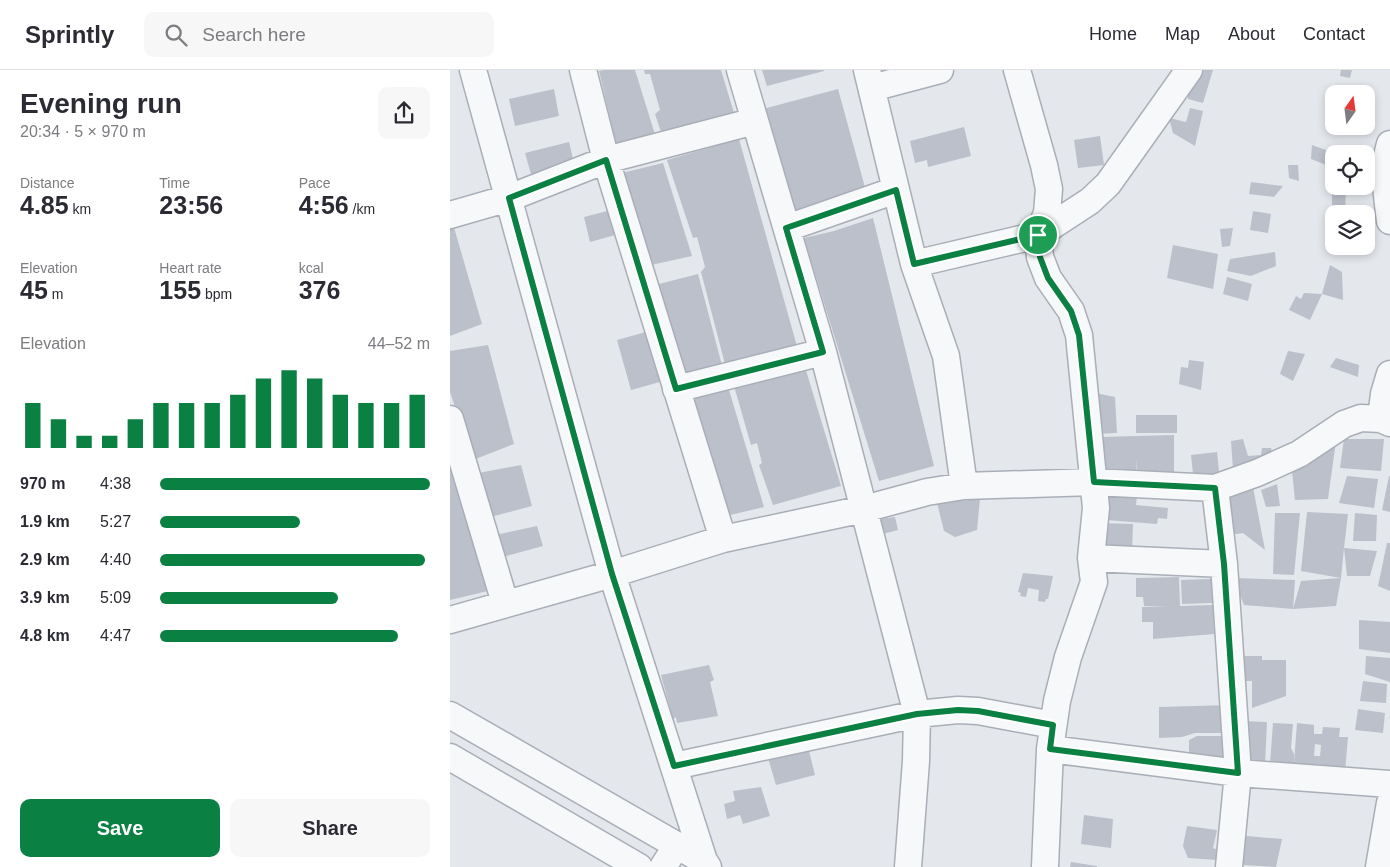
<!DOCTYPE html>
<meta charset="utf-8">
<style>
:root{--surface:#fff;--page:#f7f7f7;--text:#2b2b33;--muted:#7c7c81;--line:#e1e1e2;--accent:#0b8043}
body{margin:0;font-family:Arial,sans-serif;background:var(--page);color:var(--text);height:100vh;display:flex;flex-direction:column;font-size:19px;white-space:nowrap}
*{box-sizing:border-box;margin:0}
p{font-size:16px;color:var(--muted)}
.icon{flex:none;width:28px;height:28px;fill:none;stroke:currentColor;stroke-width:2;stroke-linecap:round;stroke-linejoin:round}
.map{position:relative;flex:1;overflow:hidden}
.sheet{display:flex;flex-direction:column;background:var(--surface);width:450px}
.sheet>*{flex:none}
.needle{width:32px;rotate:14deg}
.buttons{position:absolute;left:875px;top:15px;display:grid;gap:10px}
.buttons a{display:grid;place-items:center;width:50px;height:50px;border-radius:10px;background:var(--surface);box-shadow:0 2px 8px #0003;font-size:25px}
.pin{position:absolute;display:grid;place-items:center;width:42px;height:42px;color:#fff;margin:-21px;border:2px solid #fff;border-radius:50%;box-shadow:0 1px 5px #0007}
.round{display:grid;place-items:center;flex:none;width:52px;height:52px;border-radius:10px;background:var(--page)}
.headline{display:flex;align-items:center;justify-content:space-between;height:85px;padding:0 20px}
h1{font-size:28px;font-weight:700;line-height:38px}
.figures{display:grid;grid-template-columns:repeat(3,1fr);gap:8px;height:85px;padding:5px 20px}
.figures div{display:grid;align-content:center}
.figures b{font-size:25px;font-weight:700}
.figures small{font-size:14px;font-weight:400}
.figures p{font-size:14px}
.chart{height:140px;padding:10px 20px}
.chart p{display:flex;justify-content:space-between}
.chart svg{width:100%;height:90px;margin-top:5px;stroke:var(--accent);stroke-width:6}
.cta{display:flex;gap:10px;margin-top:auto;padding:10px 20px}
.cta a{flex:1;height:58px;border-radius:10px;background:var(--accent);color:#fff;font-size:20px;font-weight:700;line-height:58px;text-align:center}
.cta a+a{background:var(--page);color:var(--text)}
ul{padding:0 20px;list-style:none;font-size:16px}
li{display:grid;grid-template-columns:80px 60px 1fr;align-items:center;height:38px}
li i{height:12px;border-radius:6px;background:var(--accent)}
header{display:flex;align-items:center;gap:30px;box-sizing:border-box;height:70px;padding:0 25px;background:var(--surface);border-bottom:1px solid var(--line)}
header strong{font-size:24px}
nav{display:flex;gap:28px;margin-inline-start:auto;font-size:18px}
.search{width:350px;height:45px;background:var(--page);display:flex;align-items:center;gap:12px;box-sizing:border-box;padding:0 18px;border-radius:10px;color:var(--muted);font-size:19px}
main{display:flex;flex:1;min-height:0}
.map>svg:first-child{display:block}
.building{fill:#bbc0ca}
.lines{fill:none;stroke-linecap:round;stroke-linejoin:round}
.minor-casing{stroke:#a9aeb7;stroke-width:29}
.minor{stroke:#f7f8fa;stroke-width:26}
.route-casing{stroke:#fff;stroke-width:10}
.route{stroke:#0b8043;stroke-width:6}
</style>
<header>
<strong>Sprintly</strong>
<div class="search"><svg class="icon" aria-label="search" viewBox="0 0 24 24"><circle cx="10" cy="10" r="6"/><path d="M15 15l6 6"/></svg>Search here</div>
<nav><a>Home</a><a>Map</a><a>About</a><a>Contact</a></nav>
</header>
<main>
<section class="sheet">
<div class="headline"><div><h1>Evening run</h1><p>20:34 · 5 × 970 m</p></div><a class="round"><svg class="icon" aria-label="share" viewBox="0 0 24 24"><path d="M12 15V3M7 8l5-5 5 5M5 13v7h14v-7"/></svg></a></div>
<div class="figures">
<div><p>Distance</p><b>4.85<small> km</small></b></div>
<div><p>Time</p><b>23:56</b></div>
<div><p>Pace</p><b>4:56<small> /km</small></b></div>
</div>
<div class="figures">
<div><p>Elevation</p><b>45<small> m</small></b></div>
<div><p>Heart rate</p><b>155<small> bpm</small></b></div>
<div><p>kcal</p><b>376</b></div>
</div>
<div class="chart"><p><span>Elevation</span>44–52 m</p>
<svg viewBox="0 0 160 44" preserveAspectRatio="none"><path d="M5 44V22M15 44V30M25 44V38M35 44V38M45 44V30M55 44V22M65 44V22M75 44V22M85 44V18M95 44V10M105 44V6M115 44V10M125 44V18M135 44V22M145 44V22M155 44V18"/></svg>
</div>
<ul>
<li><b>970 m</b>4:38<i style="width:100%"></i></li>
<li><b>1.9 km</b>5:27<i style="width:52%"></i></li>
<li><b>2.9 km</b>4:40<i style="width:98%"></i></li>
<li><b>3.9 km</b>5:09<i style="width:66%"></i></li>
<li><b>4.8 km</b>4:47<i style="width:88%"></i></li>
</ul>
<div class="cta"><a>Save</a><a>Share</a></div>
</section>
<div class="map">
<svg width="940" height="797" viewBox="0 0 940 797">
<rect width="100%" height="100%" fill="#e4e7ec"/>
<path class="building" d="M153,0H185L207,71L168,82L149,1Z
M194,0H271L285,46L212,65L205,44L210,40L200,4H195Z
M312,0H374V1L317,16Z
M744,0H763L753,33L738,29V21Z
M891,0H902L900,8L890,6Z
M880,16L901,21L900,24H884V32L878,28Z
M104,19L109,46L65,56L59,29Z
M388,19L416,121L346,144L313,39Z
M740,38L753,41L745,76L723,63L719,48L736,52Z
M514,57L521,86L478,97L477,90L465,93L460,71Z
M650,66L654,95L628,98L624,70Z
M289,69L348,280L276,298L251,202L255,197L247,167L243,168L217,90Z
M119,72L125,97L82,108L75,83Z
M862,75L884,83V98L861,89Z
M213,93L242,186L201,195L172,103Z
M838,95H848L849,111L839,108Z
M801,112L833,116L824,127L799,124Z
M890,116H896L895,144H882V119Z
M169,138L176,162L140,172L134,147Z
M803,141L821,144L818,163L800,160Z
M423,148L484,396L429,411L354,168L384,161Z
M0,154H3L32,254L0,266Z
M783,158L780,176L772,177L770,159Z
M723,175L768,184L763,219L717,208Z
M825,182L826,196L801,206L777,201L780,189Z
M880,195L892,202L893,230L872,224Z
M248,204L274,303L234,313L205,215Z
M777,207L802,214L798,231L773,224Z
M854,223L872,224L860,250L839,240L846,226L851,229Z
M203,260L217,310L181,320L167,270Z
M38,275L64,374L23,390L0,322V281Z
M838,281L855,284L843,311L830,304Z
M886,288L909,295L908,307L880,297Z
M739,290L754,292L751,320L729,314L731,297L738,298Z
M355,297L391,416L323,435L309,395L312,393L307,373L301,375L284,316Z
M279,320L314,437L276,446L239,329Z
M645,323L665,327L667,363L647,364Z
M686,345H727V363H686Z
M724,365V410L687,411L686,388V410H651L650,367Z
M793,369L798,386L811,385L812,378H821L824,390L783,400L781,371Z
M894,369H934L931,401L890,398Z
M886,371L878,429L845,430L842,401Z
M767,382L770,411L744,413L741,385Z
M0,383L38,521L0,530Z
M71,395L82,436L37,448L23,404Z
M897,406L928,409L924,438L889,433Z
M939,406H940V442L932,440Z
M802,412L815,480L793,463L774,466L767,428Z
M827,414L830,436L816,437L811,420Z
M659,423L687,426L686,435L718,438L717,449L708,448L707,454L656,450Z
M530,429L527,460L505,467L494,461L487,433Z
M857,442L898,444L894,478L927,481L920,506H897L894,478L891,508L886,536L843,539L851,511L891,508L851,501Z
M825,443H850L844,505L823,504Z
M905,443L927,445L926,471H903Z
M445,447L448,460L433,464L430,449Z
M649,453L683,454L682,484L648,482Z
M87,456L93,476L49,488L45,465Z
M937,473H940V521L928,516Z
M573,503L603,506L598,529H596L595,532L588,531L589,520L578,518L576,527L570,526L571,523L568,522Z
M729,507L730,536L763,535L764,564L703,569V552H692V537L718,536H694L693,527H686V508Z
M783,508L845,510L843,539L794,535Z
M762,509V533L732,534L731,510Z
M909,550L940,552V583L909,579Z
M784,586H812V590H836V626L802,638V611H784Z
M916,586L940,588V612L915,604Z
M259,595L264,610L260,612L268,646L227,653L226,647L223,649L211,605Z
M913,611L937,614L936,633L910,631Z
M779,635L780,663H745L732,667L709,668V637Z
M908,639L935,643L933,663L905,660Z
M791,651L817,652L815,695L790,694Z
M823,653L843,654L841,678L844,684V693L847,653L864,655V664H872L873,657L890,658L889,667H898L895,702L869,699L871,675L865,674L864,686H870L869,698L820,694Z
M747,666H778V687H739V670Z
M359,681L365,705L326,715L318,688Z
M311,717L320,746L293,754L290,745L277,749L274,734L285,731L283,721Z
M634,745L663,749L661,778L631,774Z
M737,756L767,760L763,778L768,780L767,790L738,788L733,776Z
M796,766L832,769L826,797L793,795Z
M621,792L647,796V797H620Z"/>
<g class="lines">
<defs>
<path id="minor" d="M23,0L162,504L254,791
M133,0L156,90L273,469
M290,0L373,282L467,644L466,691L458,797
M417,0L464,194L496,286L514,416
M567,0L594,95L599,119L597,143L588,165L590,187L598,208L621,241L629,265L646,438L641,488L644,512L618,587L607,631L600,679L595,797
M422,18L490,0
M940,74C932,100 937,124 940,151
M0,145L59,128L156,90L305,51
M337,158L446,120
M464,194L588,165L640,131L658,114L739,0
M226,319L373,282
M0,349L55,533
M931,349L934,324L940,304
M765,418L774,494L788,703L779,797
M641,488L774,494
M0,550L162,504L273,469L414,439L477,422L514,416L644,412L765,418L807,403L849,384L894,354L911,348L931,349L940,353
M0,645L254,791L258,797
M600,679L788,703L940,714
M0,687L189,797
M224,696L467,644L508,640L528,641L603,655
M213,797L227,775
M929,797L940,733"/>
</defs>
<use href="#minor" class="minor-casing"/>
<use href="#minor" class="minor"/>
</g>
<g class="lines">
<defs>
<path id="route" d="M156,90L226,319L373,282L336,158L446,120L464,194L588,165L590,187L598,208L621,241L629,265L644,412L765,418L774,494L788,703L600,679L603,655L528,641L508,640L467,644L224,696L162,504L59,128Z"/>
</defs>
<use href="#route" class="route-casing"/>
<use href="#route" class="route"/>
</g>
</svg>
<div class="buttons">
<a><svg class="needle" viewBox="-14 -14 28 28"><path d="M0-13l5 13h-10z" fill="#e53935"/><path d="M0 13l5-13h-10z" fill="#7c7c81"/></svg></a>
<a><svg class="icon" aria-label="locate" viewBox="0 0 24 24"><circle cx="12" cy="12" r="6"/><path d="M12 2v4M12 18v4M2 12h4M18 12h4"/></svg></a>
<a><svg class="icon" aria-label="layers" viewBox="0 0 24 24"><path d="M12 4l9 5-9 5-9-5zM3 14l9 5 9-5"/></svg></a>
</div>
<div class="pin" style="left:588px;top:165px;background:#1e9e55"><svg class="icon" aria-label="arrive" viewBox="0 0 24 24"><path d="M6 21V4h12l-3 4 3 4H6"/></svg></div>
</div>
</main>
